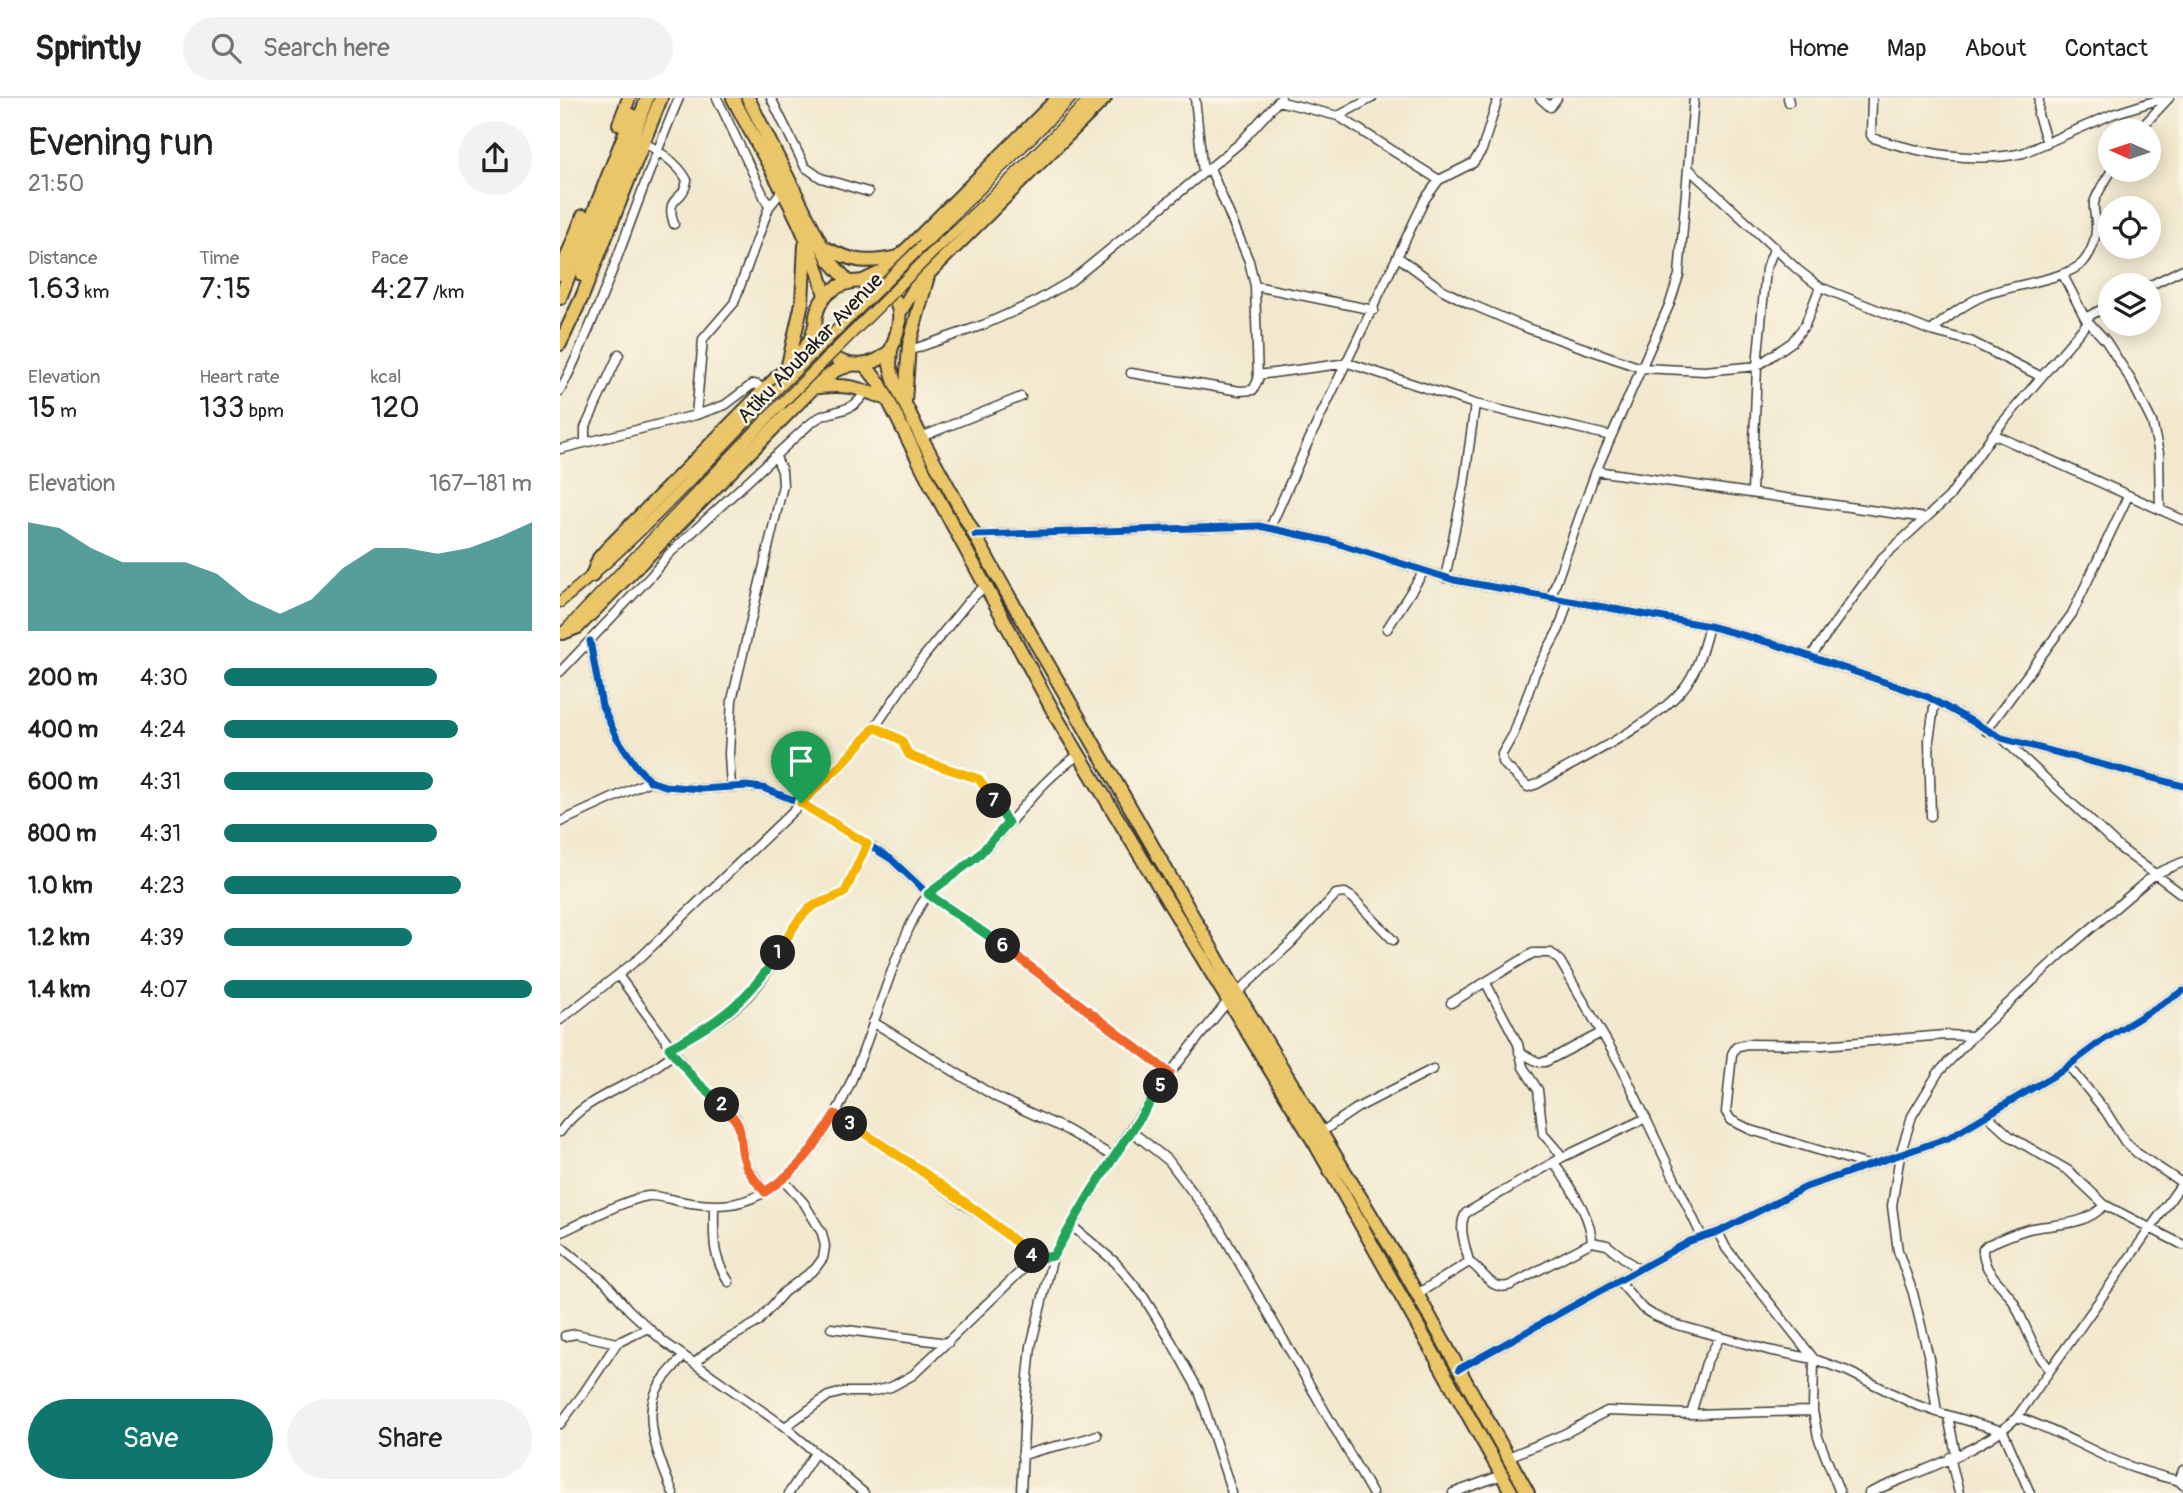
<!DOCTYPE html>
<meta charset="utf-8">
<style>
:root{--surface:#fff;--page:#f2f2f2;--text:#202124;--muted:#757577;--line:#e0e0e0;--accent:#0f766e}
body{margin:0;font-family:Pangolin,sans-serif;background:var(--page);color:var(--text);height:100vh;display:flex;flex-direction:column;font-size:26px;white-space:nowrap}
*{box-sizing:border-box;margin:0}
p{font-size:23px;color:var(--muted)}
.icon{flex:none;width:38px;height:38px;fill:none;stroke:currentColor;stroke-width:2;stroke-linecap:round;stroke-linejoin:round}
.map{position:relative;flex:1;overflow:hidden}
.panel{display:flex;flex-direction:column;background:var(--surface);width:560px}
.panel>*{flex:none}
.needle{width:46px;rotate:273deg}
.tools{position:absolute;left:1538px;top:21px;display:grid;gap:14px}
.tools a{display:grid;place-items:center;width:63px;height:63px;border-radius:50%;background:var(--surface);box-shadow:0 4px 18px #0003;font-size:35px}
.pin{position:absolute;display:grid;place-items:center;width:60px;height:60px;color:#fff;margin:-72px -30px;border-radius:50% 50% 50% 0;rotate:-45deg;box-shadow:0 0 7px #0007}
.pin .icon{rotate:45deg}
.km{position:absolute;width:35px;height:35px;margin:-18px;border-radius:50%;background:#222;color:#fff;font-size:19px;line-height:35px;text-align:center}
.round{display:grid;place-items:center;flex:none;width:74px;height:74px;border-radius:37px;background:var(--page)}
.summary{display:flex;align-items:center;justify-content:space-between;height:119px;padding:0 28px}
h1{font-size:38px;font-weight:600;line-height:52px}
.metrics{display:grid;grid-template-columns:repeat(3,1fr);gap:10px;height:119px;padding:7px 28px}
.metrics div{display:grid;align-content:center}
.metrics b{font-size:30px;font-weight:600}
.metrics small{font-size:19px;font-weight:400}
.metrics p{font-size:19px}
.chart{height:196px;padding:14px 28px}
.chart p{display:flex;justify-content:space-between}
.chart svg{width:100%;height:126px;margin-top:7px;fill:var(--accent);opacity:.7}
.cta{display:flex;gap:14px;margin-top:auto;padding:14px 28px}
.cta a{flex:1;height:80px;border-radius:42px;background:var(--accent);color:#fff;font-size:28px;font-weight:600;line-height:80px;text-align:center}
.cta a+a{background:var(--page);color:var(--text)}
ul{padding:0 28px;list-style:none;font-size:23px}
li{display:grid;grid-template-columns:112px 84px 1fr;align-items:center;height:52px}
li i{height:18px;border-radius:9px;background:var(--accent)}
header{display:flex;align-items:center;gap:42px;box-sizing:border-box;height:98px;padding:0 35px;background:var(--surface);border-bottom:2px solid var(--line)}
header strong{font-size:33px}
nav{display:flex;gap:38px;margin-inline-start:auto;font-size:24px}
.search{width:490px;height:63px;background:var(--page);display:flex;align-items:center;gap:18px;box-sizing:border-box;padding:0 24px;border-radius:38px;color:var(--muted);font-size:26px}
main{display:flex;flex:1;min-height:0}
.map>svg:first-child{display:block}
.lines{fill:none;stroke-linecap:round;stroke-linejoin:round}
.minor-casing{stroke:#3c3b37;stroke-width:11}
.major-casing{stroke:#3c3b37;stroke-width:13}
.highway-casing{stroke:#3c3b37;stroke-width:16}
.minor{stroke:#fff;stroke-width:8}
.major{stroke:#ebc669;stroke-width:10}
.highway{stroke:#ebc669;stroke-width:12}
.major-bridge-casing{stroke:#3c3b37;stroke-width:13;stroke-linecap:butt}
.major-bridge{stroke:#ebc669;stroke-width:10}
.cycleway-casing{stroke:#fcf5e5;stroke-width:11}
.cycleway{stroke:#0057b8;stroke-width:7}
.split-1-casing{stroke:#fff;stroke-width:14}
.split-2-casing{stroke:#fff;stroke-width:14}
.split-3-casing{stroke:#fff;stroke-width:14}
.split-4-casing{stroke:#fff;stroke-width:14}
.split-5-casing{stroke:#fff;stroke-width:14}
.split-6-casing{stroke:#fff;stroke-width:14}
.split-7-casing{stroke:#fff;stroke-width:14}
.split-8-casing{stroke:#fff;stroke-width:14}
.split-1{stroke:#f5b400;stroke-width:9}
.split-2{stroke:#22a559;stroke-width:9}
.split-3{stroke:#f0652b;stroke-width:9}
.split-4{stroke:#f5b400;stroke-width:9}
.split-5{stroke:#22a559;stroke-width:9}
.split-6{stroke:#f0652b;stroke-width:9}
.split-7{stroke:#22a559;stroke-width:9}
.split-8{stroke:#f5b400;stroke-width:9}
.labels{text-anchor:middle;stroke-width:5;stroke-linejoin:round;paint-order:stroke}
.street-label{font-size:21px;fill:#1c1c1c;stroke:#fcf5e5}
</style>
<header>
<strong>Sprintly</strong>
<div class="search"><svg class="icon" aria-label="search" viewBox="0 0 24 24"><circle cx="10" cy="10" r="6"/><path d="M15 15l6 6"/></svg>Search here</div>
<nav><a>Home</a><a>Map</a><a>About</a><a>Contact</a></nav>
</header>
<main>
<section class="panel">
<div class="summary"><div><h1>Evening run</h1><p>21:50</p></div><a class="round"><svg class="icon" aria-label="share" viewBox="0 0 24 24"><path d="M12 15V3M7 8l5-5 5 5M5 13v7h14v-7"/></svg></a></div>
<div class="metrics">
<div><p>Distance</p><b>1.63<small> km</small></b></div>
<div><p>Time</p><b>7:15</b></div>
<div><p>Pace</p><b>4:27<small> /km</small></b></div>
</div>
<div class="metrics">
<div><p>Elevation</p><b>15<small> m</small></b></div>
<div><p>Heart rate</p><b>133<small> bpm</small></b></div>
<div><p>kcal</p><b>120</b></div>
</div>
<div class="chart"><p><span>Elevation</span>167–181 m</p>
<svg viewBox="0 0 160 44" preserveAspectRatio="none"><path d="M0 44V6L10 8L20 15L30 20L40 20L50 20L60 24L70 33L80 38L90 33L100 22L110 15L120 15L130 17L140 15L150 11L160 6V44z"/></svg>
</div>
<ul>
<li><b>200 m</b>4:30<i style="width:69%"></i></li>
<li><b>400 m</b>4:24<i style="width:76%"></i></li>
<li><b>600 m</b>4:31<i style="width:68%"></i></li>
<li><b>800 m</b>4:31<i style="width:69%"></i></li>
<li><b>1.0 km</b>4:23<i style="width:77%"></i></li>
<li><b>1.2 km</b>4:39<i style="width:61%"></i></li>
<li><b>1.4 km</b>4:07<i style="width:100%"></i></li>
</ul>
<div class="cta"><a>Save</a><a>Share</a></div>
</section>
<div class="map">
<svg width="1623" height="1395" viewBox="0 0 1623 1395">
<rect width="100%" height="100%" fill="#fcf5e5"/>
<filter id="ink" filterUnits="userSpaceOnUse"><feTurbulence type="fractalNoise" baseFrequency=".0143" numOctaves="2"/><feDisplacementMap in="SourceGraphic" scale="14" xChannelSelector="R" yChannelSelector="G"/><feConvolveMatrix kernelMatrix="1 2 1 2 8 2 1 2 1" color-interpolation-filters="sRGB"/></filter>
<filter id="wash" filterUnits="userSpaceOnUse"><feTurbulence type="fractalNoise" baseFrequency=".00686" numOctaves="4" result="noise"/><feDisplacementMap in="SourceGraphic" scale="28" xChannelSelector="R" yChannelSelector="G"/><feGaussianBlur stdDeviation="1.57" result="paint"/><feColorMatrix in="noise" values="0 0 0 0 0 0 0 0 0 0 0 0 0 0 0 0 0 1.4 0 .05"/><feComposite in="paint" operator="in"/></filter>
<g filter="url(#wash)">
<rect width="100%" height="100%" fill="#f1e8cd"/>
</g>
<g filter="url(#ink)">
<g class="lines">
<defs>
<path id="minor" d="M157,0L209,109
M211,0L245,69L261,80L308,94
M635,0L643,75
M980,0L990,9L997,0
M1228,0L1229,4
M1312,0L1311,37L1313,40C1362,55 1412,66 1463,55L1553,16L1604,0
M1479,0L1478,17L1487,45
M718,3L778,18L879,82
M778,18L812,0
M1578,33L1609,0
M83,44C99,53 118,65 127,82C124,106 104,96 114,126
M1129,71L1238,172L1260,189L1371,233L1410,243L1480,278
M838,159L883,192L908,205L967,230L1081,270L1145,273L1197,268L1232,244L1245,227L1260,189
M1503,177L1525,220L1546,243L1571,282L1592,324L1599,355L1600,412
M695,188L814,212
M1589,188L1623,171
M1525,220L1550,207
M1371,233C1388,219 1404,206 1425,197C1449,187 1512,181 1525,162C1532,153 1537,138 1536,127C1536,119 1533,113 1534,105C1537,94 1546,82 1552,72
M348,253L423,227L473,205L511,183L680,45L721,0
M571,275L680,293L693,292L698,282L695,188L689,163L650,70
M698,277L788,265L915,306L1051,338
M0,293C48,199 77,97 119,0
M136,317L143,241L174,205L209,109L221,94
M1433,336L1623,422
M361,339L461,299
M25,344V330L59,256
M0,351L136,317L165,307L193,286L198,287L204,293
M1036,373L1366,420
M1192,395L1197,268L1206,171L1215,149
M710,430L749,342L865,101L879,82L913,65L922,52L938,0
M415,437L699,428L773,444L894,482L1149,528L1211,545L1368,599L1442,640L1623,688
M885,480L904,387L915,306
M991,499L1036,373L1110,205L1119,177L1134,0
M1008,503L999,531L975,575L954,635L942,656V664L968,689L977,686C1019,662 1091,628 1122,592C1137,575 1143,550 1149,528
M827,531L864,473
M30,543L42,608L57,640L77,669L90,683L105,688L141,691L187,688L203,690L241,705L331,761L368,796L418,829L610,975
M1251,558L1322,460L1389,399L1433,336L1528,224
M0,574L91,478L109,456L243,332C249,327 255,321 262,318C283,310 293,314 306,293
M315,629L341,642L349,657L357,661L419,681L448,725
M1426,633L1512,516L1568,398
M1443,641L1560,750L1623,797
M171,689L169,656L172,602L223,387L222,373L216,359
M1371,718L1369,642L1375,603
M0,724L90,683
M58,877L135,982L175,1019L180,1029L185,1065L205,1094
M926,885L958,946L963,969L978,992L983,1036L1003,1059
M677,895L731,845L776,796L785,795L793,800L833,842
M891,905L973,855H991L1000,863L1061,968L1142,1139
M0,922L82,858L283,665L315,629L361,562L408,504L425,488
M313,924L436,999L505,1031L554,1059
M109,949C143,933 181,912 203,880C217,860 227,835 243,816C254,803 272,804 285,794L307,746
M959,954L978,964H985L1041,935
M1509,968L1546,1014L1565,1044L1577,1055L1622,1085
M275,1016L353,1067L404,1106L428,1121L476,1161
M1428,1018L1451,1039L1509,1073L1545,1107L1623,1147
M570,1032L609,1063L658,1128L812,1395
M0,1034C21,1004 51,995 82,978C93,971 103,963 114,956
M757,1037L797,1010L873,971
M994,1064C1009,1089 1030,1114 1032,1144
M1308,1067L1191,1032L1171,1022L1166,1014L1172,956L1176,949L1187,946L1263,947L1385,937L1413,938
M154,1108C154,1139 151,1157 169,1184
M512,1128L555,1164L583,1198L611,1243L639,1293L672,1395
M1158,1134L1166,1150L1254,1261L1253,1313L1258,1339L1280,1395
M0,1135C22,1124 64,1102 88,1098C97,1097 109,1101 119,1103C161,1111 188,1109 223,1082C299,1021 314,894 359,810C372,786 398,776 418,758C453,726 478,683 519,657
M0,1148L45,1184L69,1212L104,1244L225,1329L304,1395
M1078,1171L1047,1147L1032,1144L951,1187C930,1195 924,1172 909,1164C906,1149 897,1128 906,1115L1003,1059L1086,1020
M1058,1182L1082,1210L1093,1217L1114,1226L1208,1252L1254,1261L1287,1273L1354,1306L1377,1314
M857,1196L909,1164
M271,1230L388,1245
M5,1238L16,1236L57,1245
M135,1265L151,1251L198,1224L224,1194L255,1171L263,1160L265,1148L262,1135L244,1105L223,1082
M899,1271L1130,1143L1158,1134L1246,1089L1388,1040L1500,974L1543,942L1623,893
M1490,1272C1472,1251 1466,1226 1453,1203C1442,1185 1422,1174 1423,1151L1427,1147C1442,1141 1457,1133 1473,1130C1502,1125 1523,1128 1545,1107
M1131,1316L1146,1265L1160,1239
M1388,1318L1396,1357
M1457,1319C1491,1330 1520,1347 1551,1361C1573,1371 1596,1377 1619,1383L1623,1387
M0,1326L23,1296L57,1245L88,1230
M225,1329L268,1298L283,1294H310L331,1289L353,1277L462,1172L476,1161L493,1158
M1443,1333L1377,1314L1369,1260L1353,1195L1338,1153L1332,1108L1340,1057L1352,1018L1378,975L1413,938L1507,851L1595,776L1623,764
M1443,1333L1470,1395
M462,1358C486,1348 512,1347 537,1337
M948,1359L1004,1336L1047,1313L1131,1316L1253,1313
M1390,1359L1399,1395
M1619,1383L1623,1372
M113,1395C101,1365 80,1319 99,1288C105,1277 116,1267 124,1258
M229,1395L255,1355
M461,1395L465,1309L471,1248L493,1158L570,1032L610,975L668,903
M893,1395L942,1377
M1309,1395C1354,1375 1423,1353 1457,1319L1623,1084"/>
<path id="major" d="M363,147L511,0
M374,153L448,84L531,0
M0,504C77,442 145,367 212,296
M3,535L221,306"/>
<path id="highway" d="M173,0C205,64 249,128 265,198C232,243 291,292 331,252C335,241 341,226 339,214C333,178 288,175 265,198
M188,0L269,162L288,183
M59,26L69,0
M263,149C293,164 305,166 338,159
M0,176L23,118
M22,177L87,0
M305,182L322,174L335,163L498,0
M0,200L72,17
M339,216L356,188L545,0
M0,246L22,199L101,0
M331,252L330,267L335,285L361,339L435,474L677,895L837,1160L968,1395
M228,267L242,205L245,147
M305,267L320,286L371,387L498,622L757,1049L952,1395
M252,290C286,285 296,289 327,301
M345,304L349,247L368,178
M32,478L39,460L46,452L242,254L251,241L255,227
M3,535L18,529L255,288L276,272L291,267"/>
</defs>
<use href="#minor" class="minor-casing"/>
<use href="#major" class="major-casing"/>
<use href="#highway" class="highway-casing"/>
<use href="#minor" class="minor"/>
<use href="#major" class="major"/>
<use href="#highway" class="highway"/>
<defs>
<path id="major-bridge" d="M212,296L363,147
M221,306L374,153"/>
</defs>
<use href="#major-bridge" class="major-bridge-casing"/>
<use href="#major-bridge" class="major-bridge"/>
<defs>
<path id="cycleway" d="M415,437L699,428L773,444L894,482L1149,528L1211,545L1368,599L1442,640L1623,688
M30,543L42,608L57,640L77,669L90,683L105,688L141,691L187,688L203,690L241,705L331,761L368,796L418,829L610,975
M899,1271L1130,1143L1158,1134L1246,1089L1388,1040L1500,974L1543,942L1623,893"/>
</defs>
<use href="#cycleway" class="cycleway-casing"/>
<use href="#cycleway" class="cycleway"/>
</g>
</g>
<g class="lines" filter="url(#ink)">
<defs>
<path id="split-1" d="M218,855C228,840 238,816 255,807C265,802 275,801 285,794L307,746L241,705"/>
<path id="split-2" d="M162,1007L135,982L109,950C157,926 190,901 218,855"/>
<path id="split-3" d="M162,1007C191,1034 174,1037 186,1067C190,1077 198,1086 205,1094C241,1070 252,1053 275,1016L290,1026"/>
<path id="split-4" d="M290,1026L353,1067L428,1121L472,1158"/>
<path id="split-5" d="M472,1158L476,1161L493,1158L531,1094L601,988"/>
<path id="split-6" d="M443,848L610,975L601,988"/>
<path id="split-7" d="M434,703L448,725L417,759L368,796L443,848"/>
<path id="split-8" d="M241,705L283,665L315,629L341,642L349,657L358,661L419,681L434,703"/>
</defs>
<use href="#split-1" class="split-1-casing"/>
<use href="#split-2" class="split-2-casing"/>
<use href="#split-3" class="split-3-casing"/>
<use href="#split-4" class="split-4-casing"/>
<use href="#split-5" class="split-5-casing"/>
<use href="#split-6" class="split-6-casing"/>
<use href="#split-7" class="split-7-casing"/>
<use href="#split-8" class="split-8-casing"/>
<use href="#split-1" class="split-1"/>
<use href="#split-2" class="split-2"/>
<use href="#split-3" class="split-3"/>
<use href="#split-4" class="split-4"/>
<use href="#split-5" class="split-5"/>
<use href="#split-6" class="split-6"/>
<use href="#split-7" class="split-7"/>
<use href="#split-8" class="split-8"/>
</g>
<g class="labels">
<g class="street-label">
<text transform="translate(250 250) rotate(-46)" y="7">Atiku Abubakar Avenue</text>
</g>
</g>
</svg>
<div class="tools">
<a><svg class="needle" viewBox="-14 -14 28 28"><path d="M0-13l5 13h-10z" fill="#e53935"/><path d="M0 13l5-13h-10z" fill="#757577"/></svg></a>
<a><svg class="icon" aria-label="locate" viewBox="0 0 24 24"><circle cx="12" cy="12" r="6"/><path d="M12 2v4M12 18v4M2 12h4M18 12h4"/></svg></a>
<a><svg class="icon" aria-label="layers" viewBox="0 0 24 24"><path d="M12 4l9 5-9 5-9-5zM3 14l9 5 9-5"/></svg></a>
</div>
<div class="pin" style="left:241px;top:705px;background:#1e9e55"><svg class="icon" aria-label="arrive" viewBox="0 0 24 24"><path d="M6 21V4h12l-3 4 3 4H6"/></svg></div>
<b class="km" style="left:218px;top:855px">1</b>
<b class="km" style="left:162px;top:1007px">2</b>
<b class="km" style="left:290px;top:1026px">3</b>
<b class="km" style="left:472px;top:1158px">4</b>
<b class="km" style="left:601px;top:988px">5</b>
<b class="km" style="left:443px;top:848px">6</b>
<b class="km" style="left:434px;top:703px">7</b>
</div>
</main>
